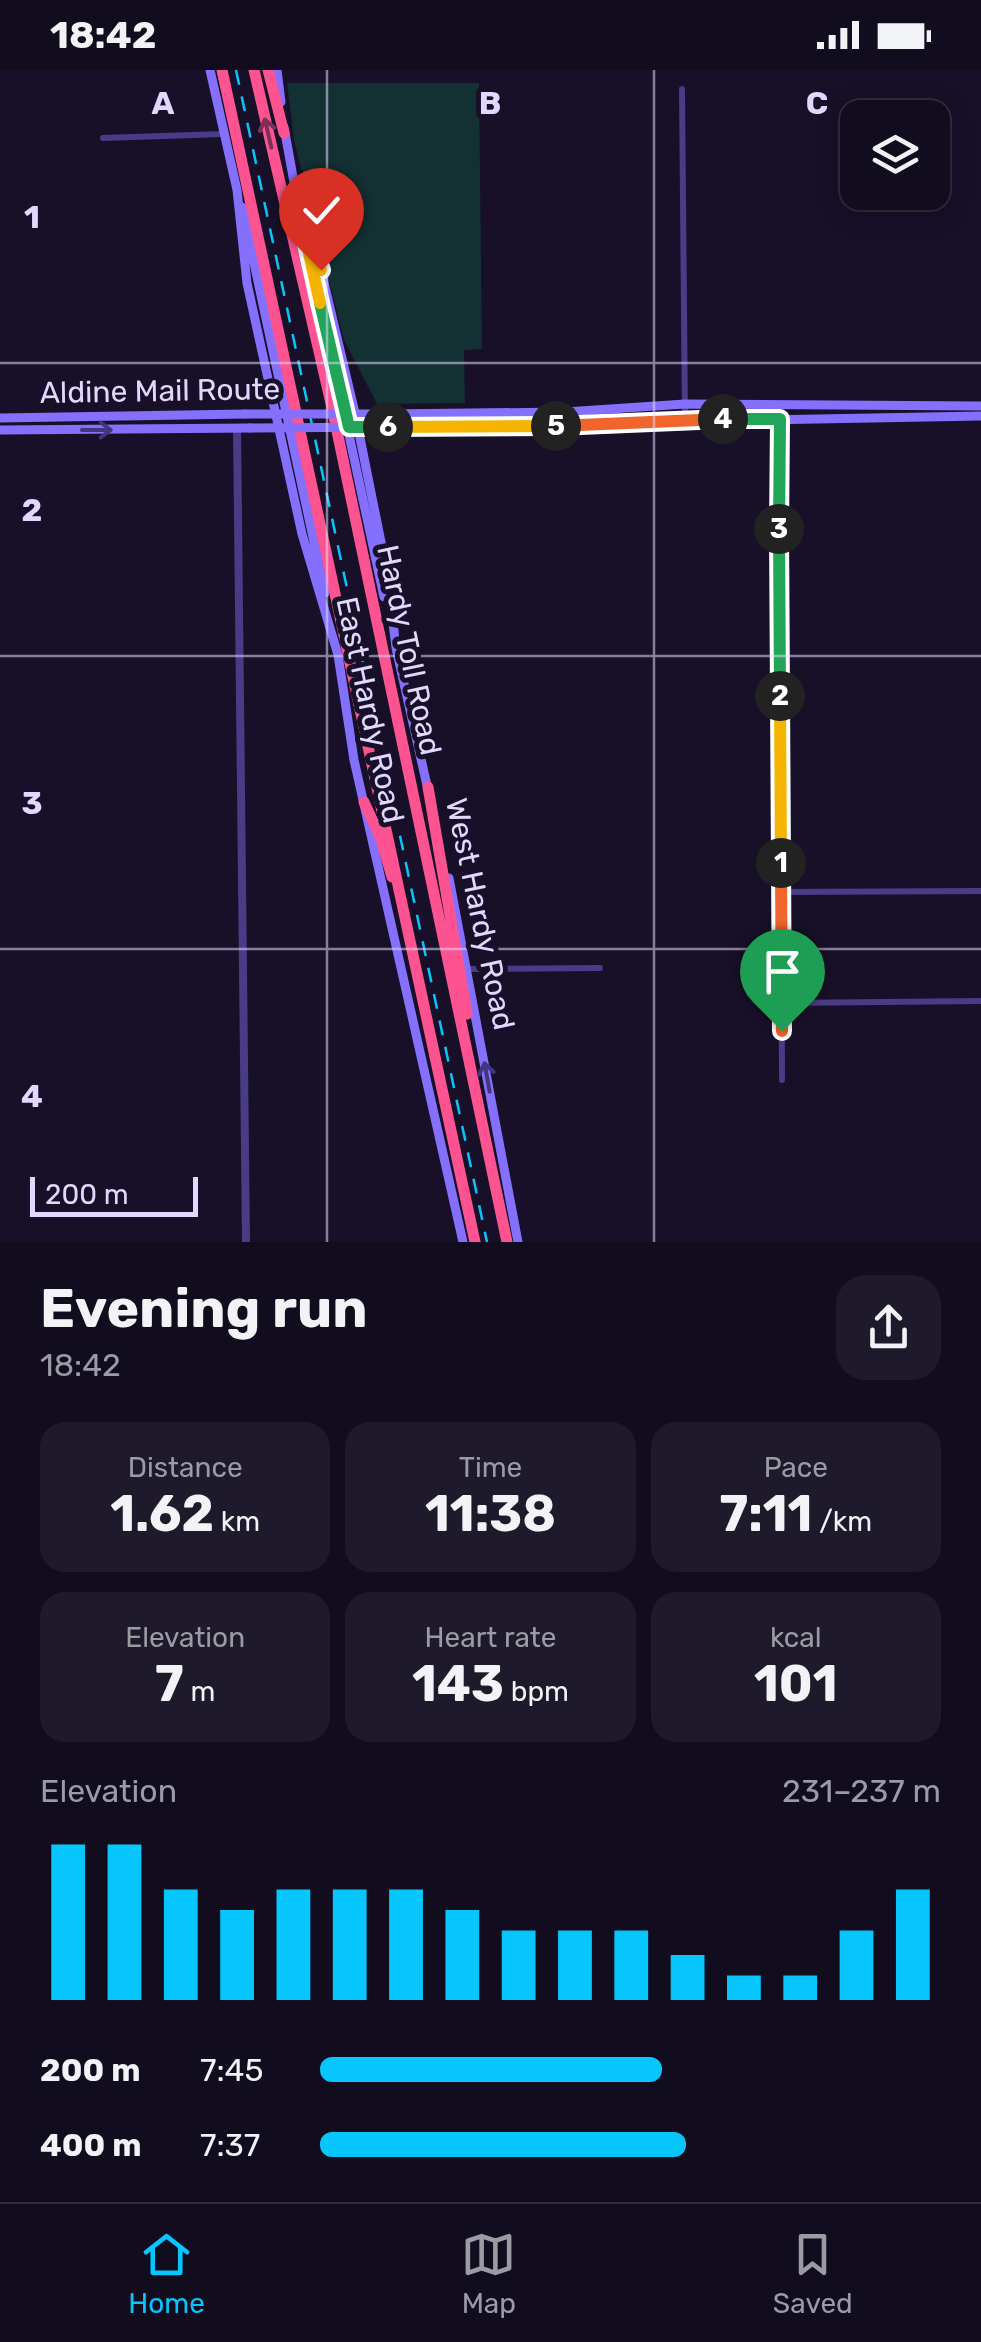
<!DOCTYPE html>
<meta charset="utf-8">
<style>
:root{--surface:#110c1e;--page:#1e1a2b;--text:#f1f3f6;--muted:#9c9ba4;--line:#302c3c;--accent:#06c6fd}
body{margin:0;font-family:Rubik,sans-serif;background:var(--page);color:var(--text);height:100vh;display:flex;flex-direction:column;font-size:38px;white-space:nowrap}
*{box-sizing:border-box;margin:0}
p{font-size:32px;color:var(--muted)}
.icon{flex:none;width:55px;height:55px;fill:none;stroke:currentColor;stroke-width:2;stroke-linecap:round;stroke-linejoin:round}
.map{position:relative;height:1172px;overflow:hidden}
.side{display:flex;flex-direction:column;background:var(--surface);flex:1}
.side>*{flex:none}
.fabs{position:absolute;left:840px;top:30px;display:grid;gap:20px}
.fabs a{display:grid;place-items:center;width:110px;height:110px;border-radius:20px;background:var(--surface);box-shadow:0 5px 25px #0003,0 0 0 2px var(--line);font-size:50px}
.scale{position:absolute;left:30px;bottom:25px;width:168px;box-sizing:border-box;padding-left:10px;border:5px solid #e1d8ff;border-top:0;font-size:28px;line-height:35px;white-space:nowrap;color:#e1d8ff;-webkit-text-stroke:8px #171028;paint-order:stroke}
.pin{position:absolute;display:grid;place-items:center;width:85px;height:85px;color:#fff;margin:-102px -42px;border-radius:50% 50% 50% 0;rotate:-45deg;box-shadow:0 0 10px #0007}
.pin .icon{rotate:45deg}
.km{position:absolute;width:50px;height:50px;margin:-25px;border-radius:50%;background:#222;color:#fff;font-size:28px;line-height:50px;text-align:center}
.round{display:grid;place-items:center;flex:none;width:105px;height:105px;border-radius:30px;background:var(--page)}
.head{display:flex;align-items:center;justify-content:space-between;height:170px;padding:0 40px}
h1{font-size:55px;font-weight:700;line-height:75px}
.metrics{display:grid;grid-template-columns:repeat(3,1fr);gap:15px;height:170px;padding:10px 40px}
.metrics div{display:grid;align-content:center;border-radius:25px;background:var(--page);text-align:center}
.metrics b{font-size:50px;font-weight:700}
.metrics small{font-size:28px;font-weight:400}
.metrics p{font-size:28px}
.chart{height:280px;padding:20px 40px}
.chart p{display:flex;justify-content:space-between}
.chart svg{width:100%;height:180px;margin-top:10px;stroke:var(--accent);stroke-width:6}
ul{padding:0 40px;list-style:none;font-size:32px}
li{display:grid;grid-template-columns:160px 120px 1fr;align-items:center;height:75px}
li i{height:25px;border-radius:12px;background:var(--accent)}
.status{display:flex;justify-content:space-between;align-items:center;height:70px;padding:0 50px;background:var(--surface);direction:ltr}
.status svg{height:28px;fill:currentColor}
.tab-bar{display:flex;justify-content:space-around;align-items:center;height:140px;border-top:2px solid var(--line);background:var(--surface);font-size:28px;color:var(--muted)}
.tab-bar a{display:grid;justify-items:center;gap:5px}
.tab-bar .selected{color:var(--accent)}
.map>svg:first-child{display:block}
.grass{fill:#133032}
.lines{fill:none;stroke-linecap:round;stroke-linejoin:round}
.minor{stroke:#483c87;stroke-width:6}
.tertiary{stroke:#483c87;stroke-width:8}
.secondary{stroke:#8570fe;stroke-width:9}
.motorway{stroke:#fd5491;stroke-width:11}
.rail{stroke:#06c6fd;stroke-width:2.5;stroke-dasharray:15 12;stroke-linecap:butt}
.secondary-bridge{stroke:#8570fe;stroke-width:9}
.oneway{stroke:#7e2f57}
.oneway2{stroke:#43367e}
.split-1-casing{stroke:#fff;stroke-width:20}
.split-2-casing{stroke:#fff;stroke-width:20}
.split-3-casing{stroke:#fff;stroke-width:20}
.split-4-casing{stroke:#fff;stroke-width:20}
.split-5-casing{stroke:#fff;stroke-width:20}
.split-6-casing{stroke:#fff;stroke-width:20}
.split-7-casing{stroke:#fff;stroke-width:20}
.split-8-casing{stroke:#fff;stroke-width:20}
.split-1{stroke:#f0652b;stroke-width:12}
.split-2{stroke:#f5b400;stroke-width:12}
.split-3{stroke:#22a559;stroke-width:12}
.split-4{stroke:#22a559;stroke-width:12}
.split-5{stroke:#f0652b;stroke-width:12}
.split-6{stroke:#f5b400;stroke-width:12}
.split-7{stroke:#22a559;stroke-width:12}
.split-8{stroke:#f5b400;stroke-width:12}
.grid{fill:none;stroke:#e1d8ff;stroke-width:2.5;stroke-opacity:0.55}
.labels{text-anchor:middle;stroke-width:10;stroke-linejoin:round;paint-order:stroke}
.street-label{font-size:30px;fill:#e1d8ff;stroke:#171028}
.grid-label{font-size:32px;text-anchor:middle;font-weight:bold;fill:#e1d8ff;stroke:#171028;stroke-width:10;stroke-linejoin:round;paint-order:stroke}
</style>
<div class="status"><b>18:42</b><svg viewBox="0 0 49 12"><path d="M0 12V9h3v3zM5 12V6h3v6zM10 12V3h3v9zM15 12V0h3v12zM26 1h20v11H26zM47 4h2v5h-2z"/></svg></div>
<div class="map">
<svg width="981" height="1172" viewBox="0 0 981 1172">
<rect width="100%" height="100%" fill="#171028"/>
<path class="grass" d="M287,13H479L482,279L464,280L465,333L377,334L344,270L294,70Z"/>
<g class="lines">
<path class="minor" d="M682,19L685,350
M103,68L223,64
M779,335L782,1010
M781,822L981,821
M469,899L600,898
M782,933L981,931"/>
<path class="tertiary" d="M237,358L246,1172"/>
<path class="secondary" d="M210,0L237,120L247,213L302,464L338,585L354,690L463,1172
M277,0L281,32
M284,57L297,129L321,200L355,343L387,502L396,578L428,720
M242,137L325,523
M308,175L384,527
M387,344L565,342L685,334L981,336
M0,348L245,344
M390,357L981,346
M0,360L250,358
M449,808L518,1172"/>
<path class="motorway" d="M222,0L475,1172
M254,0L333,342L507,1172
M268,0L284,63
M428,717L467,944
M364,732L381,769L392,807"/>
<path class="rail" d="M236,0L487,1172"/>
<path class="secondary-bridge" d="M245,344H387
M250,358L390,357"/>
</g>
<defs><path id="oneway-shaft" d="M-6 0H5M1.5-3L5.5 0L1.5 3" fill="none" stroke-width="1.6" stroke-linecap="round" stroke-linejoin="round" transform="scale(2.5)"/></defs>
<use class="oneway" href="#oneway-shaft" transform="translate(268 63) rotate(-103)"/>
<g class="oneway2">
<use href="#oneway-shaft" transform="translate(97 360)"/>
<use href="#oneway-shaft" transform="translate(487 1007) rotate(-100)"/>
</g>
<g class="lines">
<defs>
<path id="split-1" d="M781,793L782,961"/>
<path id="split-2" d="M780,626L781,793"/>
<path id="split-3" d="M779,459L780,626"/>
<path id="split-4" d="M723,349H780L779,459"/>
<path id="split-5" d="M556,356L723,349"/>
<path id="split-6" d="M388,357L556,356"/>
<path id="split-7" d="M320,233L349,357H388"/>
<path id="split-8" d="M320,233L297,129L321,200"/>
</defs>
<use href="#split-1" class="split-1-casing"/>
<use href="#split-2" class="split-2-casing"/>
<use href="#split-3" class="split-3-casing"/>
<use href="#split-4" class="split-4-casing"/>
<use href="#split-5" class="split-5-casing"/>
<use href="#split-6" class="split-6-casing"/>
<use href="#split-7" class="split-7-casing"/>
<use href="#split-8" class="split-8-casing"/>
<use href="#split-1" class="split-1"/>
<use href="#split-2" class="split-2"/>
<use href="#split-3" class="split-3"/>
<use href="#split-4" class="split-4"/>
<use href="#split-5" class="split-5"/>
<use href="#split-6" class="split-6"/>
<use href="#split-7" class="split-7"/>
<use href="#split-8" class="split-8"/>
</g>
<path class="grid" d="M327,0V1172M654,0V1172M0,293H981M0,586H981M0,879H981"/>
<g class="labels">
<g class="street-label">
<text transform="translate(160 321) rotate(-1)" y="10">Aldine Mail Route</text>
<text transform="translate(409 580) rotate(78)" y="10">Hardy Toll Road</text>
<text transform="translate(370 640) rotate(78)" y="10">East Hardy Road</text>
<text transform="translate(480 844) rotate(78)" y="10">West Hardy Road</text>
</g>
</g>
<g class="grid-label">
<text x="163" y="44">A</text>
<text x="490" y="44">B</text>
<text x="817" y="44">C</text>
<text x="32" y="158">1</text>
<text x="32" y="451">2</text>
<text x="32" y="744">3</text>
<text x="32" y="1037">4</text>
</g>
</svg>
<div class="fabs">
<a><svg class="icon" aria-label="layers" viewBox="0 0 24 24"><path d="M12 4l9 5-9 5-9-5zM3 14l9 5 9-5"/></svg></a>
</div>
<div class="scale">200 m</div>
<div class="pin" style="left:782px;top:961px;background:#1e9e55"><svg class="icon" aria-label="arrive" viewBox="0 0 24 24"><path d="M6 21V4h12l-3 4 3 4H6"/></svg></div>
<div class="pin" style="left:321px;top:200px;background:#d93025"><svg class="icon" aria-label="check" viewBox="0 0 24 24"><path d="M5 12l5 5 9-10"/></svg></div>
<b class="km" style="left:781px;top:793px">1</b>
<b class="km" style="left:780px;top:626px">2</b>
<b class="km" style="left:779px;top:459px">3</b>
<b class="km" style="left:723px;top:349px">4</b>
<b class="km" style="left:556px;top:356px">5</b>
<b class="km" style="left:388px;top:357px">6</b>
</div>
<section class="side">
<div class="head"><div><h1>Evening run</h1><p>18:42</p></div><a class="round"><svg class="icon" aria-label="share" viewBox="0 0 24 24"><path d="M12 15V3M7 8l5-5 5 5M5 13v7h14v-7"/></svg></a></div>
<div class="metrics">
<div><p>Distance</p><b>1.62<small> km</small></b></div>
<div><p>Time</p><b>11:38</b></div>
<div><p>Pace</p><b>7:11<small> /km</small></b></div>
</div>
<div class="metrics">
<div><p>Elevation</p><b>7<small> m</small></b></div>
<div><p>Heart rate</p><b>143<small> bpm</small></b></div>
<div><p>kcal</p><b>101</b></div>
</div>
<div class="chart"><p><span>Elevation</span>231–237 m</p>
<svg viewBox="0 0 160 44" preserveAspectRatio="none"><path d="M5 44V6M15 44V6M25 44V17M35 44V22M45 44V17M55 44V17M65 44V17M75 44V22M85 44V27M95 44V27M105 44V27M115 44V33M125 44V38M135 44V38M145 44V27M155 44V17"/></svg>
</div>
<ul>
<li><b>200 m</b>7:45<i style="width:55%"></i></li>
<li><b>400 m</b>7:37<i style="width:59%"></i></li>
</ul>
</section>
<nav class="tab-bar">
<a class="selected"><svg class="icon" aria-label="home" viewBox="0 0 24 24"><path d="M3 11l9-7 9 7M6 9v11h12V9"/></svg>Home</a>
<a><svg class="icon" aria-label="map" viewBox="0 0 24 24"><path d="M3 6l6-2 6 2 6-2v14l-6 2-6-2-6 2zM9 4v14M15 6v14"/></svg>Map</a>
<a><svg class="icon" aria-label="saved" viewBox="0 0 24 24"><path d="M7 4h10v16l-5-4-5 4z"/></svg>Saved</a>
</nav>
